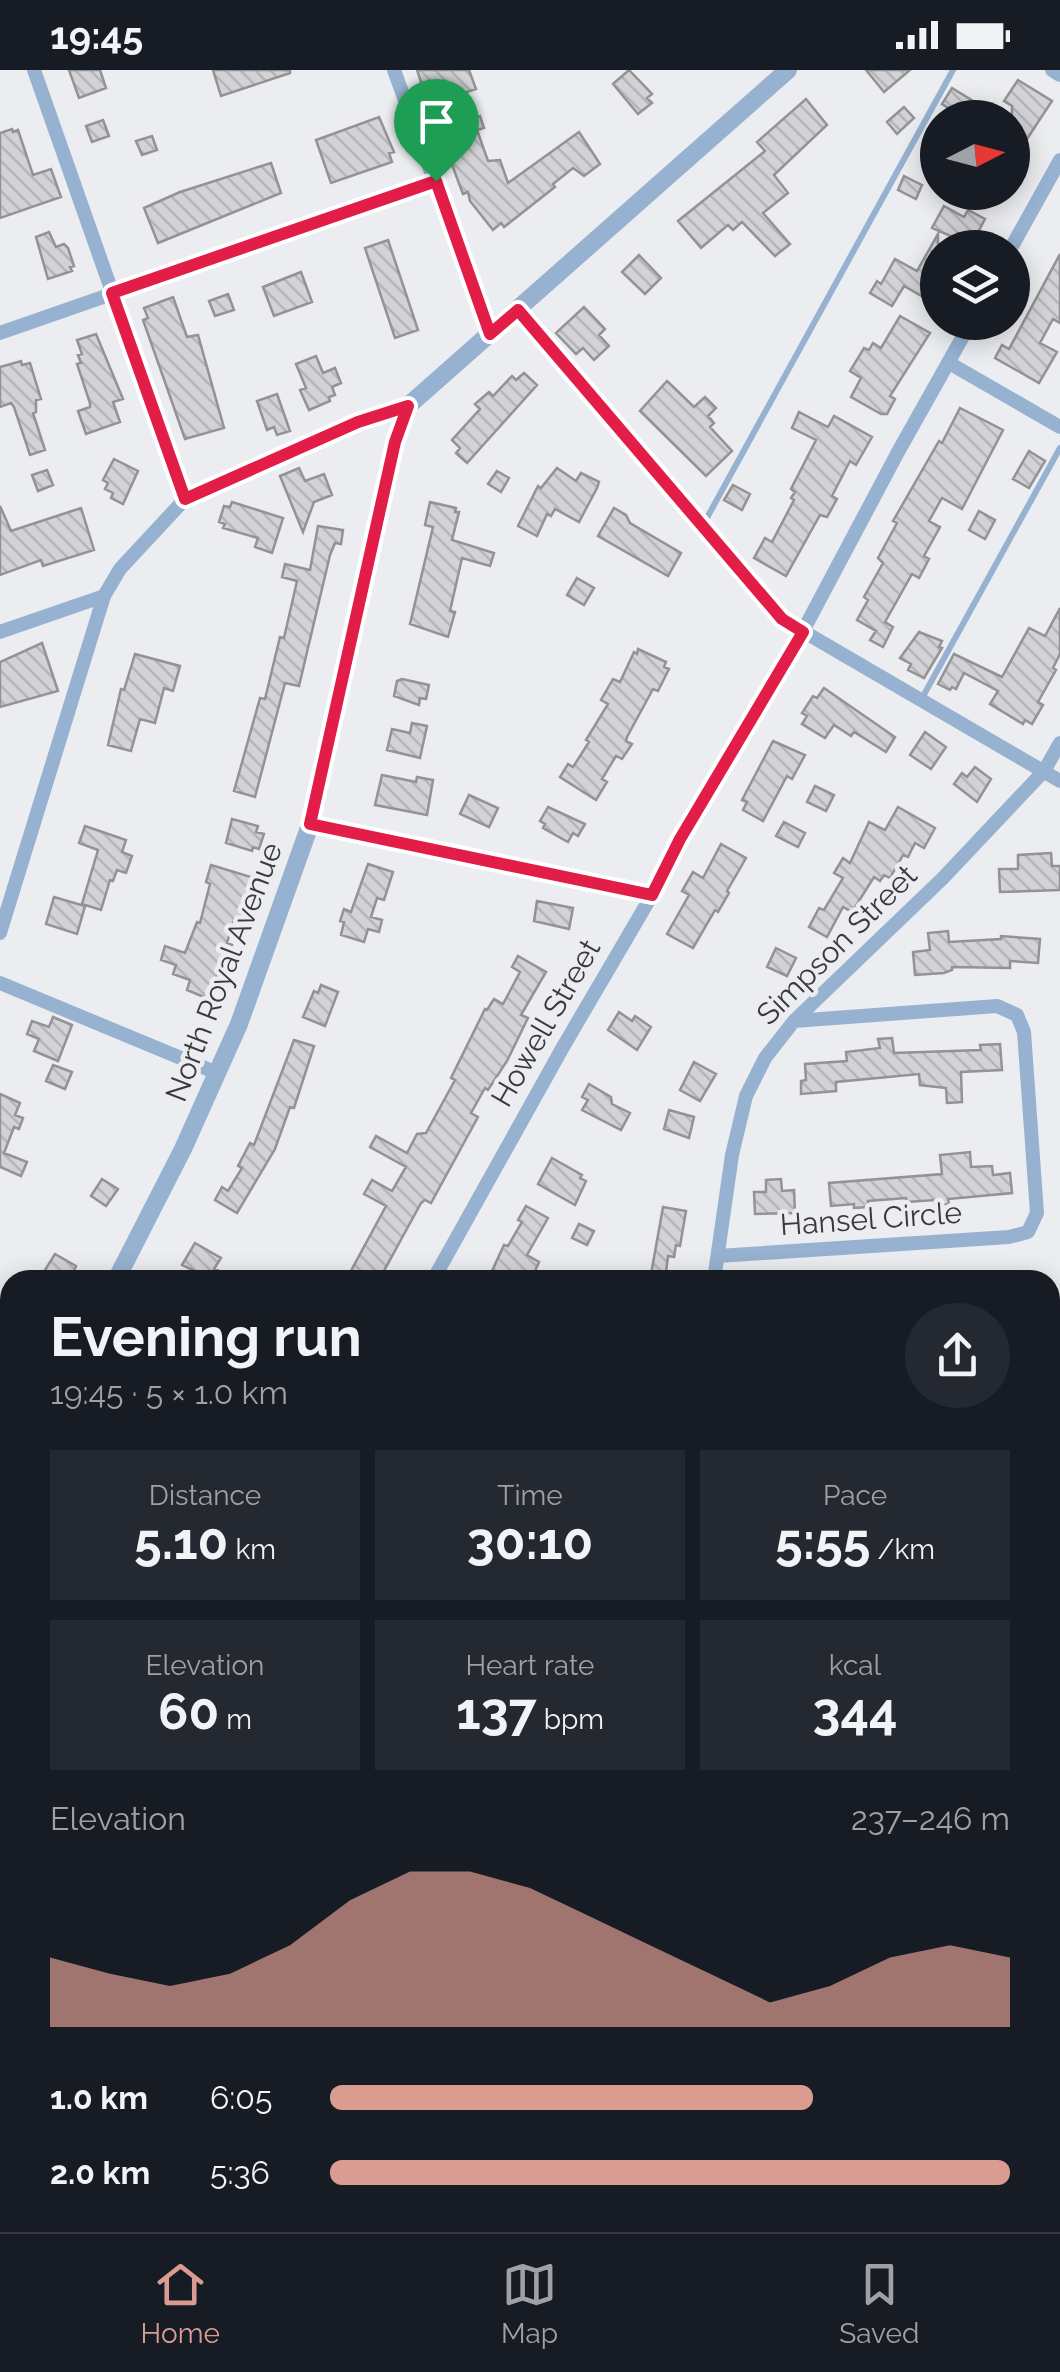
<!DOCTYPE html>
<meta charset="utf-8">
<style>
:root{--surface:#171b24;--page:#242831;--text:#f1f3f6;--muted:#9ea1a6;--line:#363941;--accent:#da9c91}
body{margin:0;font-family:Raleway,sans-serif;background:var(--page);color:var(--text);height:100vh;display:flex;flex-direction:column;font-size:38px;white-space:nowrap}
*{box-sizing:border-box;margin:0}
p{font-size:32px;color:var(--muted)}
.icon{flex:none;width:55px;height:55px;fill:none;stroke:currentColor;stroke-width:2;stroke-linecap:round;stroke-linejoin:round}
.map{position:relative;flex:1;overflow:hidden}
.panel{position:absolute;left:0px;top:1200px;width:1060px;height:962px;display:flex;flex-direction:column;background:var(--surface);border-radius:30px 30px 0 0;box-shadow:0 5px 25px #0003}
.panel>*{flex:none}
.needle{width:65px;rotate:84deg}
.tools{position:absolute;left:920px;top:30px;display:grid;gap:20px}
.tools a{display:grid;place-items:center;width:110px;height:110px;border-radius:50%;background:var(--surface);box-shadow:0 5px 25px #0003;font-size:50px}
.pin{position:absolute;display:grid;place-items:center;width:85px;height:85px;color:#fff;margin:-102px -42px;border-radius:50% 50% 50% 0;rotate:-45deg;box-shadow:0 0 10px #0007}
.pin .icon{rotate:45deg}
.round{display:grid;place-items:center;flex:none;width:105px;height:105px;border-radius:52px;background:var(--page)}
.summary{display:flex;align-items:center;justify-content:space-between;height:170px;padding:0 50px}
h1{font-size:55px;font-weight:700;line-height:75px}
.metrics{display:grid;grid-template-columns:repeat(3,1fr);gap:15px;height:170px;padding:10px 50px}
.metrics div{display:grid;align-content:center;border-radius:0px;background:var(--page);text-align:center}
.metrics b{font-size:50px;font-weight:700}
.metrics small{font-size:28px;font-weight:400}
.metrics p{font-size:28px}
.chart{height:280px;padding:20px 50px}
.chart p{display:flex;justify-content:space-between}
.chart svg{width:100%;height:180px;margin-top:10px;fill:var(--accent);opacity:.7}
ul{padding:0 50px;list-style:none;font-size:32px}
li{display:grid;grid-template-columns:160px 120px 1fr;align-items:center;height:75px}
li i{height:25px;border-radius:12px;background:var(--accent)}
.status{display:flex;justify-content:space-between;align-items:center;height:70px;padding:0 50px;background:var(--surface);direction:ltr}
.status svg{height:28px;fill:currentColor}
.tabs{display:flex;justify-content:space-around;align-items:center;height:140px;border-top:2px solid var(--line);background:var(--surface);font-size:28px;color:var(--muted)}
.tabs a{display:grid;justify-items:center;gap:5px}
.tabs .on{color:var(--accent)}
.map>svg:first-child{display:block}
.building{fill:url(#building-back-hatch);stroke:#939295;stroke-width:2.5}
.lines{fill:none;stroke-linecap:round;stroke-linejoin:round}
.service{stroke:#96b2d0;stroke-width:6}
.minor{stroke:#96b2d0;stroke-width:14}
.tertiary{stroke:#96b2d0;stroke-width:18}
.route-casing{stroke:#fff;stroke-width:20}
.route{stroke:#e11d48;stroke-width:12}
.labels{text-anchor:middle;stroke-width:9;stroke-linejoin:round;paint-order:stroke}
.street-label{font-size:30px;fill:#3a3a3c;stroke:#ecedf0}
</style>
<div class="status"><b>19:45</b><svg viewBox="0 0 49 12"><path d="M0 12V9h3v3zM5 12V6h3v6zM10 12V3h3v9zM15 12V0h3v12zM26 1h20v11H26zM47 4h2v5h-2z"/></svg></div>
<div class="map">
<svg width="1060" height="2162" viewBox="0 0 1060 2162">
<defs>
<pattern id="building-back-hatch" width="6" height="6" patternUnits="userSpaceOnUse" patternTransform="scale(2.5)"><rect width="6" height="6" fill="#d3d2d6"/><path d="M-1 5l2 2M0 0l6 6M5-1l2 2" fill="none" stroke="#b6b5b9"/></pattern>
</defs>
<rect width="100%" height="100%" fill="#ecedf0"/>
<path class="building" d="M69,0H100L106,18L79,28Z
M213,0H290V3L221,26Z
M417,0H469L476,19L464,23L471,49L480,46L484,58L477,60L488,91L500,90L508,113L579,62L600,94L584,106L573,98L553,114L555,117L504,157L501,153L493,160L470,131L468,122L463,124L439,60L444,59V55L433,23L426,26Z
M629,0L652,24L647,28L652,33L638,44L613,14Z
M866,0H910L884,22Z
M1018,10L1052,31L1021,78L1027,82L1012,106V36L1004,31Z
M952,18L973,31L963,47L942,34Z
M806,29L827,55L774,105L788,123L763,143L790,174L775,186L742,152L733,160L728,155L701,178L678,151L765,81L757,72Z
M904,37L914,48L897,64L887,52Z
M379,47L394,82L389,83L392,92L331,113L316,70Z
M103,50L109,66L92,72L86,56Z
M12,59L13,62L18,60L33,105L51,99L61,127L0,148V63Z
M152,66L157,80L142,85L136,71Z
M271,93L281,123L158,173L144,138L180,122Z
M904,106L922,115L916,129L898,120Z
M944,136L964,147L968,140L985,149L971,175L932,158Z
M49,162L56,177L64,174L68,178L74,196L70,197L72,201L48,209L36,167Z
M938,164V221L932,232L904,216L892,236L870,223L877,211L881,214L895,189L917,201Z
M388,170L418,260L395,268L365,178Z
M1060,184V253L1053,249L1040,273L1057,282L1039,313L995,288L1002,275L1009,279Z
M639,185L661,208L645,224L622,202Z
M301,202L312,232L274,246L263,217Z
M228,224L234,240L215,246L209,231Z
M173,227L187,267L198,265L224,358L185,369L143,250L148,248L144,238Z
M584,237L605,259L599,265L609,276L594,290L583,278L576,284L556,263Z
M900,246L930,263L890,326L895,329L887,344H881L851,327L861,308L850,301L864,278L869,280L873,273L881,278Z
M96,264L123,329L113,332L120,352L86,364L78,341L90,337V333L77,294L81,293L78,285L82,284L77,270Z
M316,286L323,303L335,298L341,313L332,317L335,325L329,327L330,331L309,340L300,320L306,318L296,294Z
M21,291L22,295L30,293L41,329L36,330V342L33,343L45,380L30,385L14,337L11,333L0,337V297Z
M524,303L537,315L467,393L456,383L460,378L452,370L480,339L475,334L489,322L493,326L512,306L516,310Z
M667,311L694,337L705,327L716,338L708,346L714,353L710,357L732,381L706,406L640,341Z
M277,324L290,361L277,365L274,357L267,360L257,331Z
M960,338L1003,360L962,439L942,428L929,451L940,457L924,486L929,489L919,508L912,504L885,552L893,557L883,577L870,570L876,561L857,550L868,530L864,527L883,493L878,488L897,453L893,451L939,371L942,373Z
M799,342L828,357L834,346L872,367L856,395L850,391L832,426L837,429L827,447L820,445L786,506L754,488L765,468L772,472L794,430L791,428L795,422L791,419L816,370L792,358Z
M1029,381L1045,391L1029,418L1013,409Z
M114,389L138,401L123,434L111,428L113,423L105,419L108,413L103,410Z
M299,398L305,411L324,404L332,425L314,432L303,462L280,406Z
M557,398L576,411L581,403L599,412L597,418L579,452L555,439L551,446L547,444L537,466L518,456L538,416L541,418Z
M47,400L53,415L38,421L32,405Z
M497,401L509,408L501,422L488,414Z
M733,415L750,424L742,440L724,430Z
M232,432L283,448L272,483L255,477L258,468L223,458L225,454L219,452L224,436L230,437Z
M430,432L456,438L455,442H459L452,470L494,483L490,496L462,488L450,541L455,542L448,567L410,554L433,457L425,455Z
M0,436L11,461L81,438L94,480L43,496L41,490L0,505Z
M614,438L626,445L630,453L681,483L668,506L598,466Z
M979,441L995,450L985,469L969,460Z
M318,456L343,460L341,474L335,473L330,485L299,616L285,613L255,727L234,721L260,628L265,629L280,567L284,568L297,511L282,507L285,494L310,500Z
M577,508L594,518L584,535L567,525Z
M1060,538V584L1053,598L1056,600L1038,632L1043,635L1032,654L1025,650L1023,654L990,634L998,621L964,603L956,619L952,617L950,620L938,614L954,584L1002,607L1029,558L1045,566Z
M919,562L942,571L939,577L942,578L924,608L908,600L911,594L900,588Z
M42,573L58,621L0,637V592Z
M638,579L666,592L664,597L669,599L658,621L653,619L627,667L626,671L632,674L622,689L616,686L602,709L607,712L596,730L560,707L568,694L573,697L589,672L586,670L608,634L601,630L613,609L620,612L634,582L637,584Z
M135,584L180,596L173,621L164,618L155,653L140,649L131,681L108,675L121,619L124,620Z
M402,609L429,615L426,629L420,628L419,635L394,626L397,611Z
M824,618L895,667L886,682L854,662L851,666L834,655L825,668L802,654L807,646L802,643L813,626L817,628Z
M412,653L427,656L420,688L387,680L392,659L410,663Z
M925,662L946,677L931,699L910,685Z
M773,671L805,685L792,709L787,706L763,751L743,740L747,732L742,730Z
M975,697L991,709L977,732L954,714L962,703L967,707Z
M382,705L416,712L417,707L433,710L427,745L375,735Z
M815,716L834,725L826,741L807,732Z
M469,725L498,738L489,757L460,744Z
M548,737L585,754L578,766L573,763L568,772L543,758L545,754L540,751Z
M898,737L935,758L924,778L915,773L908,787L903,785L890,808L884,805L880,811L874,807L852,842L843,837L827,867L809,857L819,838L824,840L843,808L834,803L843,788L850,793L869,752L885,760Z
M232,749L258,756L256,762L264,764L259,779L253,777L252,781L226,773Z
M784,752L805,763L798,777L776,766Z
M85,756L126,770L122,782L132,786L126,803L117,800L113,811L110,810L101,840L82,834L98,780L79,773Z
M721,774L746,788L727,821L729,823L718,842L715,840L693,878L667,864L689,825L682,821L693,802L703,808Z
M1051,783L1052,796H1060V820L1000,822L999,799H1018V785Z
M368,794L393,802L384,830L377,828L371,847L382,850L379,862L368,859L364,872L341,865L344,852L340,851L344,839L351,842Z
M211,795L251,807L239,852L234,850L227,873L232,875L206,928L187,920L190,910L173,904L176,895L161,890L165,876L185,883L197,852L200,853L210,814L206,812Z
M54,827L85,836L77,864L46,854Z
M537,831L573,838L569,859L534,851Z
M948,861L949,872L1001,869V866L1040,869L1038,893L1010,891V898L952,897V900L944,903L915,905L913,882L930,880L928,863Z
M776,878L796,888L787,906L767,897Z
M518,886L546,902L521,945L528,948L507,991L488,1020L485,1018L471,1043L478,1047L431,1133L425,1130L421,1133L379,1210H346L386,1136L364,1124L372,1110L392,1121L406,1097L370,1077L376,1066L407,1083L417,1064L426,1063L455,1010L451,1008L485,939L487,940L494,929L503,934L520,902L512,897Z
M321,915L338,922L325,956L303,947L314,921L318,923Z
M619,942L632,951L635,946L651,957L637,980L608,960Z
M53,947L72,955L58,991L34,981L39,969L27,964L32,951L49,957Z
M892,968L894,983L981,980L980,975L1000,974L1002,1000L961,1002L962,1032L947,1033L946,1018L920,1015L919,1004L836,1012V1021L801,1024V1011L806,1010L805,994L847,991L846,982L880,978L878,969Z
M294,970L314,976L294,1038L290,1037L275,1079L237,1143L215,1130L222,1117L228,1121L242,1098L238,1096L250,1073L254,1075Z
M694,992L716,1004L700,1031L680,1020Z
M53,995L72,1002L65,1019L46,1011Z
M589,1014L611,1027L612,1034L630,1043L621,1060L582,1040L588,1030L582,1027Z
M0,1024L20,1033L15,1045L23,1048L19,1059L14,1057L4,1083L27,1092L21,1106L0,1097Z
M669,1040L694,1047L689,1068L664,1059Z
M970,1082L971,1097L992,1096L993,1105L1010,1103L1012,1123L948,1129L949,1134L935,1135V1130L907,1132L906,1128L868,1131V1137L854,1138V1134L831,1136L829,1113L942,1104L940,1085Z
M552,1088L582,1105L580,1108L586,1111L575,1135L538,1114Z
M102,1109L118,1119L106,1136L91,1126Z
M781,1109L782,1121L794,1120L795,1143L755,1144L754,1122H766V1110Z
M526,1136L548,1148L527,1185L539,1192L531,1210H512L492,1201L504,1175L508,1176L522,1152L518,1150Z
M663,1137L686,1141L680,1176L676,1175L674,1187L668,1186L665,1210H650Z
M579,1154L594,1161L587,1175L572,1168Z
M195,1173L221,1188L214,1199L219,1201L214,1210L182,1195Z
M55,1184L76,1196L74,1201L88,1210H62L45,1200Z"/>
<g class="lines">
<path class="service" d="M703,455L953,0
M921,630L1060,378
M0,1702L10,1691
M0,1723L10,1722
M0,2084L10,2071
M460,2152L476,2162
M298,2162L310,2152
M713,2162L715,2152"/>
<path class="minor" d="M34,0L185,429
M394,0L490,264
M1052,0L1060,5
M1011,178L1060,90
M518,240L782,549L1060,711
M0,263L436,111
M949,293L1060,357
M0,562L104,526
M310,755L652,825
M0,863L104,526L120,499L185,429L358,353L408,336
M0,913L217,1003
M718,1186L1009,1167L1028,1162L1037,1143L1024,962L1017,945L997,936L794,951
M433,1210L563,977L652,825L680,769L803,561L898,382L971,252
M714,1210L732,1085L746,1026L765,988L794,951L943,808L1044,701L1060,673
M1050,1443L1060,1444
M1050,1692H1060
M0,1935L10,1944
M169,2152L170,2162
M256,2152L269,2162
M984,2152L1003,2162
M850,2162L851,2152"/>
<path class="tertiary" d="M116,1210L183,1079L239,954L310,755L395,372L408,336L788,0
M0,1415L10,1397
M0,1513L10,1593
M0,1877L10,1854
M1050,1919L1060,1922"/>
</g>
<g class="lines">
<defs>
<path id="route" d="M436,111L490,264L518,240L782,549L803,562L680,769L652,825L310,754L395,372L408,336L358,352L185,429L112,223Z"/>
</defs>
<use href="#route" class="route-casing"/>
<use href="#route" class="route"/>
</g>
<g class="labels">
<g class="street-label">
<text transform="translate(837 875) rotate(-45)" y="10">Simpson Street</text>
<text transform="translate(224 902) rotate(-69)" y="10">North Royal Avenue</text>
<text transform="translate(546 953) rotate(-60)" y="10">Howell Street</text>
<text transform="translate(871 1149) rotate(-4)" y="10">Hansel Circle</text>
</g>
</g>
</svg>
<div class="tools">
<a><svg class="needle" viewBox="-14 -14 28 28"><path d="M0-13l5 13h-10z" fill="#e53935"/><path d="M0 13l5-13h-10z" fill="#9ea1a6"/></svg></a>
<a><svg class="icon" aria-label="layers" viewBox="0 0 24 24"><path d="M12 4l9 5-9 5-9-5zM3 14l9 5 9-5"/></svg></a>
</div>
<div class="pin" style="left:436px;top:111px;background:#1e9e55"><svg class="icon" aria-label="arrive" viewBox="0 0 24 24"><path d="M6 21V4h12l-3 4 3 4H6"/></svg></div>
<section class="panel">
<div class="summary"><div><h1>Evening run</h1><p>19:45 · 5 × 1.0 km</p></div><a class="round"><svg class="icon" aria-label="share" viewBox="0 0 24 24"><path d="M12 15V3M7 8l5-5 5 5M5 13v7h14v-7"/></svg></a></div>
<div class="metrics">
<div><p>Distance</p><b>5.10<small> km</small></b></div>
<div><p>Time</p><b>30:10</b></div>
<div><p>Pace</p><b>5:55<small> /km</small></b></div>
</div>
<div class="metrics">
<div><p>Elevation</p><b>60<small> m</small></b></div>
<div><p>Heart rate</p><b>137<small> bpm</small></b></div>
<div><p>kcal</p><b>344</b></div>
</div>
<div class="chart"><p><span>Elevation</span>237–246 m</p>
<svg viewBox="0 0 160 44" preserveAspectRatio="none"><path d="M0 44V27L10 31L20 34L30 31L40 24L50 13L60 6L70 6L80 10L90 17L100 24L110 31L120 38L130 34L140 27L150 24L160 27V44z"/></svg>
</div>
<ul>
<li><b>1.0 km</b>6:05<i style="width:71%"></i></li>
<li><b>2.0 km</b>5:36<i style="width:100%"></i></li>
</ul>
</section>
</div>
<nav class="tabs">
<a class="on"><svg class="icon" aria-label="home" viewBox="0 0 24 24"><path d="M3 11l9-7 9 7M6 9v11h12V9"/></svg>Home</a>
<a><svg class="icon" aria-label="map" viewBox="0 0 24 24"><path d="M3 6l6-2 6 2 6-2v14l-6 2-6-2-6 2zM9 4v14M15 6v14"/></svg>Map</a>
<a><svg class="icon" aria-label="saved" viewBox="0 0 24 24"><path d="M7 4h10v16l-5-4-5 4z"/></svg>Saved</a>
</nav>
